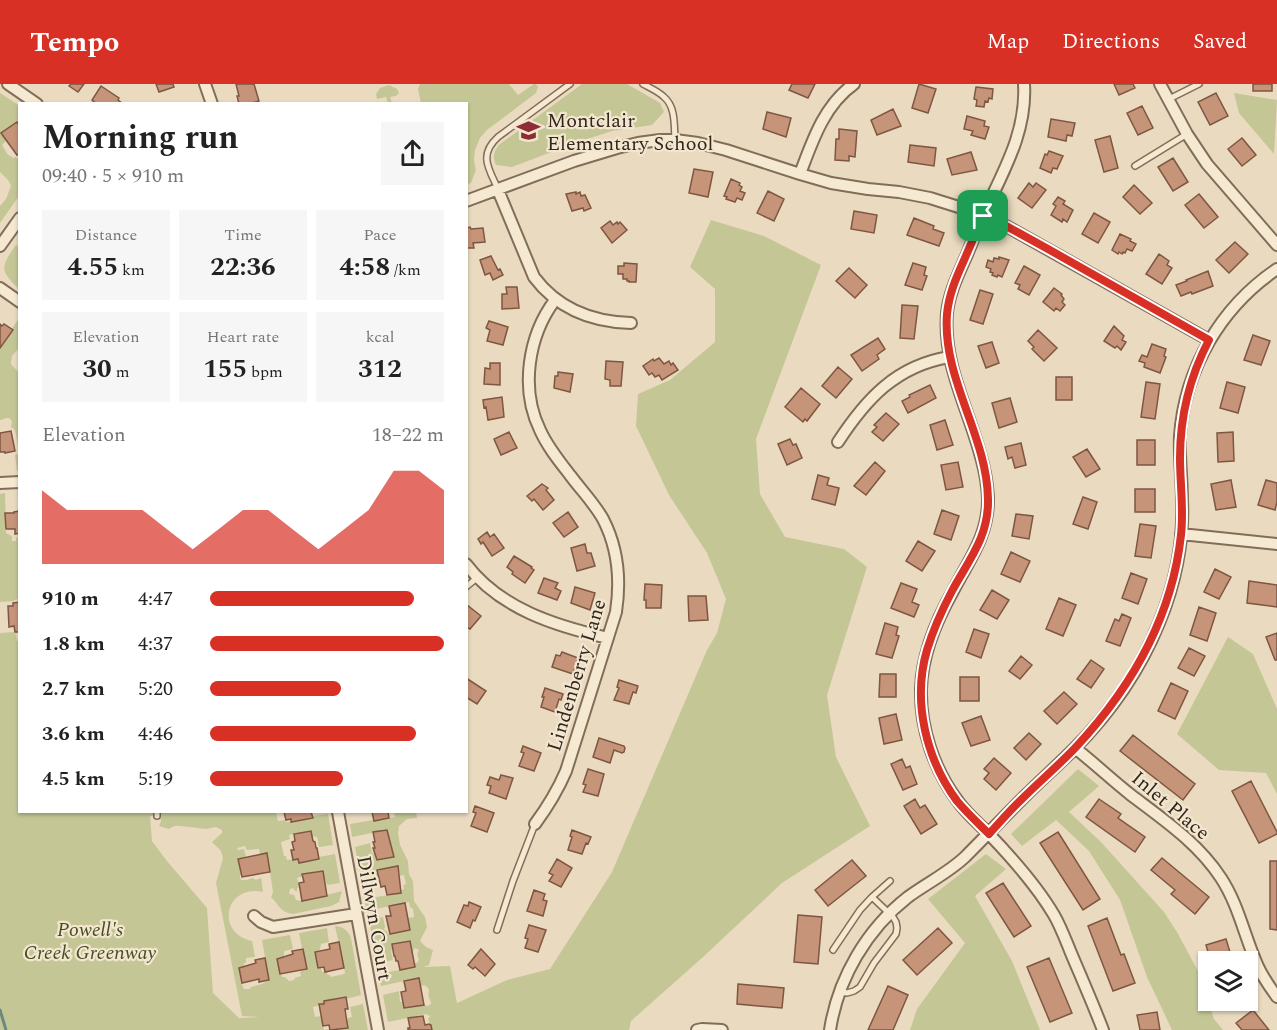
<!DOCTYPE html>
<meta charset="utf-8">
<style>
:root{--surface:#fff;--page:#f6f6f6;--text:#222;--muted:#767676;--accent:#d93025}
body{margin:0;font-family:Spectral,serif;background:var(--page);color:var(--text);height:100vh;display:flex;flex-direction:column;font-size:22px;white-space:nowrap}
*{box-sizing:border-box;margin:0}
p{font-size:20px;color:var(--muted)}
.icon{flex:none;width:33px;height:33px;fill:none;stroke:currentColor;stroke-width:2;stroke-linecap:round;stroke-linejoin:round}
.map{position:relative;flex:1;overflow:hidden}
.details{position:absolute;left:18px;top:18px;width:450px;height:711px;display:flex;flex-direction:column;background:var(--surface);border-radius:0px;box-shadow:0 2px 4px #0004}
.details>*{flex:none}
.tools{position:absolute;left:1198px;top:867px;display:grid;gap:12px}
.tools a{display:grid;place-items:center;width:60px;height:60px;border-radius:0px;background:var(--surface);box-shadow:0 2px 4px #0004;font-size:30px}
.pin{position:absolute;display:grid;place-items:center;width:51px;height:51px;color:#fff;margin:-26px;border-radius:12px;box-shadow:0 3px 9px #0006}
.round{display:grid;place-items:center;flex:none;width:63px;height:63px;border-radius:0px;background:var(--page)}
.summary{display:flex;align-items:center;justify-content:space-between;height:102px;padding:0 24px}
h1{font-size:33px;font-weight:700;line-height:45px}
.figures{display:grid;grid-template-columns:repeat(3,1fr);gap:9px;height:102px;padding:6px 24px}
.figures div{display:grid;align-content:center;border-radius:0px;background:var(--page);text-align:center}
.figures b{font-size:26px;font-weight:700}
.figures small{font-size:16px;font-weight:400}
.figures p{font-size:16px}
.chart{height:168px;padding:12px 24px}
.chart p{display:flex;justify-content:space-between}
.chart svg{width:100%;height:108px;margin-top:6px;fill:var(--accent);opacity:.7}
ul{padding:0 24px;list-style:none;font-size:20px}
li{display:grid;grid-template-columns:96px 72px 1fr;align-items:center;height:45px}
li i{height:15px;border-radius:8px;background:var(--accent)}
header{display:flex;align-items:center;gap:36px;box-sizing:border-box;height:84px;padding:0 30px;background:var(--accent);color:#fff}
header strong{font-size:28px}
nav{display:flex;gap:33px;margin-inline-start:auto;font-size:21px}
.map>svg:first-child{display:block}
.green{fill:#c4c795}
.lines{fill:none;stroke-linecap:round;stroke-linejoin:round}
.stream{stroke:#6b8980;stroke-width:3}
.building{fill:#c69478;stroke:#7f5641;stroke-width:1.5}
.lane-casing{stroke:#826d59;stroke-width:8}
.street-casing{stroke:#826d59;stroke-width:14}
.lane{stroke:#f6e9d2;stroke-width:5}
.street{stroke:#f6e9d2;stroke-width:10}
.route-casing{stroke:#fff;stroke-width:12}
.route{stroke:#d93025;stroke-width:8}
.labels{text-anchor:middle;stroke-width:4.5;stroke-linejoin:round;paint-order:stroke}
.poi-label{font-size:20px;fill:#32261d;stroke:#f2e6cf;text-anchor:start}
.street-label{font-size:20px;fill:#32261d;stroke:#f2e6cf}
.park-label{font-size:20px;font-style:italic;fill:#454d25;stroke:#f2e6cf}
</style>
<header>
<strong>Tempo</strong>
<nav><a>Map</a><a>Directions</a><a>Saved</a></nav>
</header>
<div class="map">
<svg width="1277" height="946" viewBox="0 0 1277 946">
<rect width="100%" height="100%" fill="#eadbc0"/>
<path class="green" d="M420,0H509L518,11L534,0H536L538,3L536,9L487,46L480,54L475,66L474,76L476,86L471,99L467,100L466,20L421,19L418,5Z
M582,0H627L660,19L664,28L652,41L612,47L578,58L512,83L496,81C492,73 494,66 500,60Z
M389,1L397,5L399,9L396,12L390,13L392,19H388L386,13L377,15L376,10L380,4Z
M0,9L20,22L19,37L1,49L6,57L2,61L8,71L11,72L13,74L16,73L17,75L19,74V112L0,139V122L6,115L11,102L8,96L0,88Z
M1234,9L1277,16L1274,70L1239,29Z
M711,136L764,152L821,181L756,355L760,410L785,453L844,465L867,483L827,611L836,673L870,742L782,799L702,874L631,937L629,946H432L428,935L430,932L426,930L388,938L383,911L399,907L400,918H402L404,924L423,921V920L427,922L430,921L431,919C431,917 429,915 429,913C427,908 432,905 424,901L420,903L418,894L381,902L379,890L414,883V879H417L419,876L417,870L419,866L415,864L412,868L409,857L393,860V865L391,867L393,876L377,880L369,836L383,833L385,843L384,846L387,847L388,850L390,851L408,839V834L414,833L413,825L410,823L409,818L367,827L364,815L401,809V806L404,805L403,801L406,800L404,791L400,792L398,783L378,786V792L377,793L379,803L363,806L355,763L370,759L372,769L376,770L377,776L394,772L387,746L352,753L350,740L373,736L374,737L395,733L394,728H416L417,734L407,735L399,742L398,749L400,761L408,777L409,790L413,797L414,817L425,833L427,843L420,857L426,863L433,866L429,881L423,883L450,882L457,919L507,896L550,885L612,788L707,566L717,549L726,515L707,469L669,411L636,342L638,310L670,296L715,258V205L690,183Z
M16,161L19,163V205C0,187 0,183 16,161Z
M19,234V264L12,272L11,280L19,289V387H17L15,371L18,370L19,367L15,346L11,343L12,338C9,331 5,335 0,336V263Z
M5,409L6,444L4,446H6V449L12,452V457H16V453L19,455L20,515L14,516V517L0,518V410Z
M0,533V549L15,548L17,557H19L20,728H155L156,732H150L152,757L167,777L207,824L213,909L239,934L260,933L242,932L216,799L223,774L221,767L212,758L222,749V746L216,743L206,745L180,742H174L169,745L159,742L161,737L159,728H276L278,737L285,736L286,738H291L312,734V732L328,730L333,761L319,763L317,753L312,752L311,747L289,751L290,755L281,758L284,772H286L287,776L298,775L299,779L319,775V773L335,770L340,799L327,801L322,787L303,790V792L297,794L300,803L297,804V807H295L293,804L290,805L289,810L294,811L296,816L302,817L342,807L339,818L331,822L293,830C281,829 279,821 271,813L273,808L267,769L260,770L259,765L247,766L245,762L237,764L238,766L244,765L246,773L239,775L242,790L240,791V794L241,796H247L252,794L256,796L258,795H260L261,793L263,808C226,800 214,848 252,857L255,873L246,874V879H244V883L239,884L242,901L244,905H250L251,903L262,900L269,896L262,856L290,851L293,865L284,867V874L277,875L282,893H285L289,897L294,896L295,894L301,892L300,888L306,884L299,849L327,844L329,858L321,860L320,866L315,868L318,884H321L322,888L329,887L327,889L328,891H330L331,893L344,890L345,889L335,842C344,843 348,846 351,854L361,911L346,915L345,913L324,917V920L313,923L315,933L321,932L324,946L329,945L330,946H0Z
M1228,553L1253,570L1277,625V710L1266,689L1219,686L1177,650Z
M1078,685L1099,702L1069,728L1101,758L1164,828L1177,848L1199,889L1214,935L1223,946H1172L1147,893L1120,816L1089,767L1056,736L1022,762L1011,750Z
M986,770L1006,785L975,812L1012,877L1040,946H910L917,925L965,859L928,815Z
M363,920L368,946H336L348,943L347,936L348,934L352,933L350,923Z"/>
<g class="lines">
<path class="stream" d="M0,926L6,946"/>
</g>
<path class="building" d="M71,0H84L78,8L69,2Z
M156,0H173L174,3L159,8Z
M236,0H254L259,17L249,20H239L237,12H239Z
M792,0H815L808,14L789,6Z
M919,0L936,5L928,29L912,24Z
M1114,0H1133L1135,4L1119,11Z
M1253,0H1272V7H1253Z
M101,2L119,14L118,16L122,19L121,20H97L92,16Z
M976,3L993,5L992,15L989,14L988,18L985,17L984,23L976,22L977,16L974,15Z
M1216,9L1228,32L1210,41L1198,18Z
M1142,22L1153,44L1138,51L1127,29Z
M893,25L901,42L877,51L871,36Z
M767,28L791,34L786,53L763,45Z
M967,32L985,37L984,42L989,43L985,55L971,51L973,47L964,45Z
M1051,35L1075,39L1072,52L1067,51L1066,57L1048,53Z
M17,38L20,42V70L17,71L1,49Z
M839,45L857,47L855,73L849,72V77L835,76L836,55H839Z
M1110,52L1118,84L1104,88L1095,56Z
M1242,54L1256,71L1242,82L1228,65Z
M910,61L936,64L934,82L908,78Z
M1049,67L1063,72L1057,85L1053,84L1051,89L1040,84L1045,70L1047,71Z
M971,68L977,86L952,91L947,75Z
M1173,74L1188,98L1173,107L1158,83Z
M694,85L713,88L708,113L689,109Z
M731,95L740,99L739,101L742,103L740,107L745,109L742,116L737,114L735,118L726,115L727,113L724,112Z
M1029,99L1033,103L1036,99L1046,106L1032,124L1018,114Z
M1134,101L1152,119L1140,130L1123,113Z
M768,107L784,115L774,137L757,129Z
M576,108V110L580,108L581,112L585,111L591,124L584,127L583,124L572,127L566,110Z
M1199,110L1218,133L1204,144L1185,121Z
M1058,113L1065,117L1063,120L1073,126L1067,138L1063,135L1062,138L1051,131L1056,122L1053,120Z
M854,127L877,131L874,149L851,145Z
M1094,129L1110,138L1098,159L1082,150Z
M914,134L934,142L933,145L944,149L939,162L907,151Z
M610,137L613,141L617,138L618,140L620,138L627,146L612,159L601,144Z
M470,143L471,145L483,144L485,158L473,159L474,164H466V144Z
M1120,150L1131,155L1130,157L1136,160L1132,167L1127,165L1125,169L1123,168L1122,170L1119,168L1118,170L1112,166Z
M1235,158L1248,170L1229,189L1216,176Z
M1159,170L1169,177L1167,181L1172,184L1162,200L1146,190Z
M491,172L498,186L500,185L503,191L493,196L490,189L485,191L480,176Z
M999,173L1009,176L1002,193L998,191L997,193L992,191L993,189L990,188L991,185L986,183L988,176L993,178L994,174L999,175Z
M624,179L637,180L636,198H629V197H627V195H623V190H618V182H624Z
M913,179L926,183L924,191L927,192L922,206L905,201Z
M1024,182L1040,191L1029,211L1018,205L1020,201L1015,199Z
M849,184L867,201L855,214L836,197Z
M1208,187L1213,202L1192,210L1191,208L1181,212L1176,201L1187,197L1186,196Z
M506,203H517L519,224L502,225V210H507Z
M1054,204L1062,210L1061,211L1064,215L1062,218L1065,221L1060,227L1056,224L1054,227L1043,218Z
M980,206L993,210L983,240L970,236Z
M902,221L918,222L914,255L900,254Z
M489,237L508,243L503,261L487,257L490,246L486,244Z
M0,240L2,242L4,240L13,246L0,264Z
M1114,242L1124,252L1122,256L1126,258L1121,266L1117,262L1115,264L1104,257Z
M1038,246L1057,264L1044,277L1032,265L1034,263L1028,257Z
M1253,251L1270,257L1261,281L1244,276Z
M878,254L885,265L877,271L879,275L862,287L851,271Z
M992,258L999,279L986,284L978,262Z
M1152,260L1166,265L1164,272L1166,273L1160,289L1144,283L1145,279L1139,277L1142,271L1147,273Z
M659,274L664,280L669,277L671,281L673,279L678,286L662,296L659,291L655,293L652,289L649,291L643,282L653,275L654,277Z
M606,277L623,278L621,302H610V296L605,295Z
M490,279H500V301L484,300L485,284L490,285Z
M838,283L852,295L836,314L822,302Z
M558,288L573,290L570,308L554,304L555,292H558Z
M1056,293H1072V316H1056Z
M1146,298L1160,300L1155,335L1141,333Z
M1227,298L1245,303L1238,329L1220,324Z
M930,301L936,314L908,329L902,317L910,313L909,311Z
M801,304L820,320L807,337L805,335L803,338L785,323Z
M502,313L504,333L488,336L486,323L484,324L483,316Z
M1010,314L1017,338L999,344L992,319Z
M886,329L899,340L883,357L872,348L877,343L874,341Z
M945,336L953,361L937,366L930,341Z
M11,347L15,367L5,369V368H0V349Z
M509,348L517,364L501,371L494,355Z
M1233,348L1234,377L1218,378L1217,349Z
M790,355L793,361L796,360L802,374L787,381L778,360Z
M1137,356H1155V381H1137Z
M1021,359L1026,381L1015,384L1012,373L1008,375L1005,363Z
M1087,365L1100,385L1086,393L1073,373Z
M875,378L885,387L866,411L854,402Z
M958,378L963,403L946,406L941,381Z
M818,391L829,394L827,401L839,404L835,421L812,415Z
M1231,396L1236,423L1216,426L1211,400Z
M1266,396L1277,399V418L1275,426L1258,421Z
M542,400L548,404L546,406L554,416L543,426L534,415L532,417L527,412Z
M1135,405H1155V428H1135Z
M1083,413L1097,418L1088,445L1073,440Z
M942,426L959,432L951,456L934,450Z
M20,427V449L15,450V445H6L5,429H14V428Z
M568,428L578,443L564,453L553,439Z
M1016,430L1033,432L1029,455L1012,452Z
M1140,440L1156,442L1151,474L1135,472Z
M487,448L490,453L494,450L504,464L492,472L483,458L481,460L478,455Z
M918,457L935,467L922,487L906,477Z
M585,460L587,469H591L595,482L577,487L571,464Z
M1011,468L1030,477L1020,498L1001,490Z
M514,472L532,483L531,484L534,486L525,499L512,490L513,488L507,483Z
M1215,485L1231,493L1219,515L1204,508Z
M1131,489L1147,495L1138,520L1122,514Z
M544,494L558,499L555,504L561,507L557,516L538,509Z
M1249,497L1277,501V523L1247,519Z
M901,499L917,505L912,518L919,521L914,533L891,524Z
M645,500L662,501L661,524H646V516H644Z
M575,503L595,509L590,526L571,519Z
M992,506L1009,516L997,535L980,526Z
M688,512H706L708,536L689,537Z
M1059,514L1076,521L1063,552L1046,545Z
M20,518V548H15L14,542L9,543L8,522H13V519Z
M466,521H467L481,532L470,545L466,543Z
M1199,523L1216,529L1207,557L1190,551Z
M1122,530L1131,534L1120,562L1106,557L1115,535L1119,537Z
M885,539L898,543L896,551L899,552L892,574L876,570Z
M974,545L989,550L981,574L966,568Z
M1277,549V576H1275L1266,553Z
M1189,564L1205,572L1194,592L1178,584Z
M562,568L578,574L573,590L552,583L556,571L560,572Z
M1021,572L1032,581L1020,595L1009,587Z
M1091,576L1104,585L1091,604L1077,595Z
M880,590H896V613H879Z
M960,593H979V617H960Z
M466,594L486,607L477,620L466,613Z
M619,596L638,602L636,609L633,608L629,620L614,616L619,604L617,603Z
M1171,599L1188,607L1175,635L1158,627Z
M545,604L563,610L561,616L559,615L555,628L541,623L544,613H542Z
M1064,608L1077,620L1057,640L1044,627Z
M896,630L902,656L884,660L879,634Z
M981,632L990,656L971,662L962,639Z
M1029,649L1041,660L1026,676L1014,664Z
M1133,651L1195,700L1183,716L1120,667Z
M599,654L624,662L625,664L624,668L622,669L614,666L610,679L593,673Z
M523,662L541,669L534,687L519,682L524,669L521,668Z
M994,674L1011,689L996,706L984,695L989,689L984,685Z
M902,675L906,684L910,682L917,700L903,706L891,680Z
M588,685L604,690L598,712L583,708L586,701L583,700Z
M501,691L513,694L506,715L489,709L491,702L487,701L490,693L499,696Z
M1251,697L1277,748V750L1259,759L1232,707Z
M915,715L920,724L925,721L937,740L921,750L904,722Z
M1099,715L1121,730L1118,734L1145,753L1135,768L1086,733Z
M475,722L494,729L487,748L471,742L476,729L473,728Z
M284,728H311L313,734L291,738V735L286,736Z
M372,728H388L389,734L374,737Z
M387,746L394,773L377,776L373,764H375L373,758H375L373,748Z
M572,746L591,753L588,760L586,759L582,770L568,766L572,753L570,752Z
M311,747L313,757L315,758L316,764H317L319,775L299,779L298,775L293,776L291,766H294L292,758L295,757L294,750Z
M1058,748L1100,815L1083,826L1040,759Z
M267,769L270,788L242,793L238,775Z
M1162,774L1209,813L1195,830L1171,810L1175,806L1151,786Z
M557,775L572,784L561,803L549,797L553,791L549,789Z
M852,776L866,792L828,822L815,806Z
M1270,777H1277V846L1270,845Z
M398,782L401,809L387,811L385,802L381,803L377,786Z
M323,787L327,812L302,817L299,799L304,798L302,790Z
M1003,799L1031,842L1014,853L986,809Z
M534,806L545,810L543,816L547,817L543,832L527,827Z
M469,818L481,823L475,837L473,836L470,844L457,838L464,821L468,822Z
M405,819L410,846L390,850L386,832H391L389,822Z
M798,831L822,833L818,880L794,878Z
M1107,834L1121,871L1124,870L1135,899L1113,907L1088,842Z
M529,841L546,846L538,868L525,864L528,855L525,854Z
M938,844L952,859L917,891L903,876Z
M1226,855L1233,878H1211L1206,861Z
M410,857L415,883L400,886L398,877H396L395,872H394L392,860Z
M339,858L344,884L325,888L324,883L318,884L315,868L330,865L329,860Z
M303,865L307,885L280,890L277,875L293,870L292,867Z
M481,865L495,880L485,892L475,883L473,885L468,881Z
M265,874L269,896L259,898V895L242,899L239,884L256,879L255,876Z
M1049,874L1072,929L1050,938L1027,883Z
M419,894L424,921L404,924L401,908L406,907L404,897Z
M738,900L784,904L782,924L737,920Z
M888,902L908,911L893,946H868Z
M346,913L348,925H345L346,932L348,944L330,946L329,941L323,942L319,920H324V917Z
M1253,926L1269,946H1242L1236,939Z
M1157,928L1160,946H1140L1137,931Z
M423,932L425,941L429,940L431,941L432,946H408V944H410L408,934Z"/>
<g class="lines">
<defs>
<path id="lane" d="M643,0C650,4 658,7 664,13C676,23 674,42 675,56
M1169,15L1199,0
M1135,82L1187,50
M498,105C489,85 478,71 498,53L570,0
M466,503L478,493
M157,728V732
M497,846L513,797L535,740
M833,866L860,826L872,813
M840,908L847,909L854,907L860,903L874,879L896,850L897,844L896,838L893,833L872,813L890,797"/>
<path id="street" d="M8,0L37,20
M205,0L212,20
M1024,0C1027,47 1004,86 985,127C977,143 972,160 965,175C957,193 949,210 947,229C942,287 977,339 986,395C987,402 988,409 988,416C988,452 969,476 953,507C936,537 922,570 921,605C920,644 934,685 957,716C966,729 978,739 989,750C1013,775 1037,802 1054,831C1061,843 1066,857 1071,869C1082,895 1093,920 1103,946
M1160,0L1187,50L1207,80L1277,161
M800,90C812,58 824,21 854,0
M498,106L534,193C558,225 591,238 631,239
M466,117L574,77L617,64L638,59L660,56H675L698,59L726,66L800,90L831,99L868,105L899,108L930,114L965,125L1008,143L1209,256
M0,162L20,134
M0,204L20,218
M838,358C866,315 896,282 949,273
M0,399L20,398
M1181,450L1277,460
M466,480C500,525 556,542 608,554
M1075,664C1094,679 1112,696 1131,711C1164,736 1198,759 1221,794C1238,820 1244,850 1256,878C1261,891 1269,902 1277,913
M338,728L378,946
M535,740C549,721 557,708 566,687L616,528C621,495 618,464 603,435C594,419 581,406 570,391C559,377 547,362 540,346C520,305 528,252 555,216
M254,832L261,838L273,843L356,830
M697,946L702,945L722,946
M830,946C838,894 867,845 908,813C927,799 948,789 965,773C985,753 1004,733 1024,713C1040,697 1057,682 1074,665C1110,629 1140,586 1159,539C1175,501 1184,457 1182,417C1182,395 1179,373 1180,352C1185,284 1221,223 1277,185"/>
</defs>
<use href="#lane" class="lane-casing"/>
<use href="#street" class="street-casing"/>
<use href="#lane" class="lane"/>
<use href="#street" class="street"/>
</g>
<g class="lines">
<defs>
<path id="route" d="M983,132L1008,143L1048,165L1209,256C1189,294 1180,331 1180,374C1180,400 1184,425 1181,451C1172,534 1132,603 1076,663C1059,681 1040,697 1023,714C1011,725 1000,738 989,750C978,739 967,729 957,717C926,675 912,617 927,566C933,546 942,526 952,507C968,477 989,453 988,415C987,351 942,295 947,230C949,209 957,192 965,174C971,160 977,146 983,132Z"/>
</defs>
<use href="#route" class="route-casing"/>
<use href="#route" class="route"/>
</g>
<defs>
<symbol id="school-bare" viewBox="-9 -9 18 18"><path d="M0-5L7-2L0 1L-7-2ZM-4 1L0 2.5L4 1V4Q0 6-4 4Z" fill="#8c2e33" stroke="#f2e6cf" stroke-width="2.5" paint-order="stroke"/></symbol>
</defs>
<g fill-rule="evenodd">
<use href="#school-bare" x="512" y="30" width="33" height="33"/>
</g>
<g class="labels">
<g class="poi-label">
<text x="547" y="43">Montclair<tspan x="547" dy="23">Elementary School</tspan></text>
</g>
<g class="street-label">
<text transform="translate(576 591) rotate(-73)" y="7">Lindenberry Lane</text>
<text transform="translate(1171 721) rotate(40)" y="7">Inlet Place</text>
<text transform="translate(375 834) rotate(80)" y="7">Dillwyn Court</text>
</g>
<g class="park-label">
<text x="90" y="852">Powell's<tspan x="90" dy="23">Creek Greenway</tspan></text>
</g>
</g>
</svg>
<div class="tools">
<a><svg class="icon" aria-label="layers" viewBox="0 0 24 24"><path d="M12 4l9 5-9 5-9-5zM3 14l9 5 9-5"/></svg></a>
</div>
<div class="pin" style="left:983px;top:132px;background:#1e9e55"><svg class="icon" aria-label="arrive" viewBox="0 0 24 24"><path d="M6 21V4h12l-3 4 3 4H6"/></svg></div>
<section class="details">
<div class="summary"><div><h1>Morning run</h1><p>09:40 · 5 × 910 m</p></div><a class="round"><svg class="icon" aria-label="share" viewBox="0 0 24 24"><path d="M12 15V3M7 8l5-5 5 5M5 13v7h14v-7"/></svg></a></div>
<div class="figures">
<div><p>Distance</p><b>4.55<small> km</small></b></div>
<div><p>Time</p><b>22:36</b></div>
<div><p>Pace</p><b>4:58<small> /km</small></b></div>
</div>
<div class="figures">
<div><p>Elevation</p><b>30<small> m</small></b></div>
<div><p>Heart rate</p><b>155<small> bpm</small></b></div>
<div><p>kcal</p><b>312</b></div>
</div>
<div class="chart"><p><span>Elevation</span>18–22 m</p>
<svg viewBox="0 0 160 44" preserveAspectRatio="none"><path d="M0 44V14L10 22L20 22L30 22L40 22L50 30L60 38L70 30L80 22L90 22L100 30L110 38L120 30L130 22L140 6L150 6L160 14V44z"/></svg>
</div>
<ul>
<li><b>910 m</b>4:47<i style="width:87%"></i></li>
<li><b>1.8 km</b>4:37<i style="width:100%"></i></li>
<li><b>2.7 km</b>5:20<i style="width:56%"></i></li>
<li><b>3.6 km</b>4:46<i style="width:88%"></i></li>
<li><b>4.5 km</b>5:19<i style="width:57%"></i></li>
</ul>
</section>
</div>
